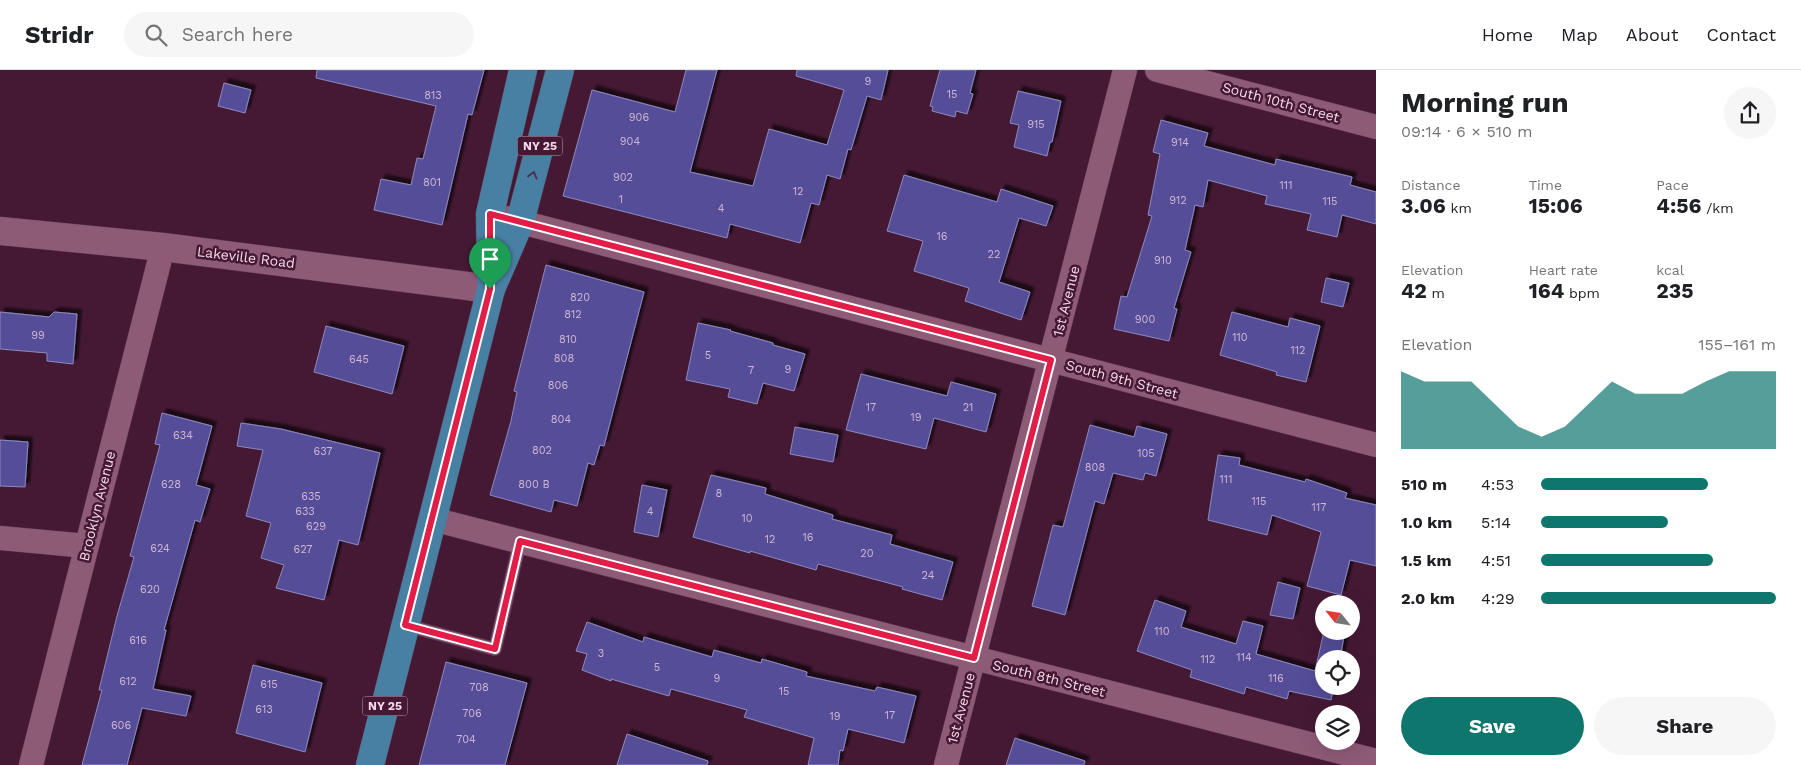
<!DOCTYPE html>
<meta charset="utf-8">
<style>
:root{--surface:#fff;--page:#f6f6f6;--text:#202124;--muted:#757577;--line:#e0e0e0;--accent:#0f766e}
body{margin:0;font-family:"Work Sans",sans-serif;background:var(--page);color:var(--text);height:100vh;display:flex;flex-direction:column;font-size:19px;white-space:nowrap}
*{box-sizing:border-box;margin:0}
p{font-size:16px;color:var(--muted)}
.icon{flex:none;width:28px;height:28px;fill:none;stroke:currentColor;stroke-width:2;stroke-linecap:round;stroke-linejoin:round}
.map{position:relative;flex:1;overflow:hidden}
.details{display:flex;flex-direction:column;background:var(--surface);width:425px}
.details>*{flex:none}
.needle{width:32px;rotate:300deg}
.fabs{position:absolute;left:1315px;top:525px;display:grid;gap:10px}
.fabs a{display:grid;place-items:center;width:45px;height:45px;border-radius:50%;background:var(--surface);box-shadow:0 5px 20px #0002;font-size:25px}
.pin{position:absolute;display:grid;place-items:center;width:42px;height:42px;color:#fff;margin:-51px -21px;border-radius:50% 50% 50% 0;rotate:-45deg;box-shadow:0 0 5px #0007}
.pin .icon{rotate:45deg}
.round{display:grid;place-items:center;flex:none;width:52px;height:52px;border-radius:26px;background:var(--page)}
.headline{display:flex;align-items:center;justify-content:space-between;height:85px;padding:0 25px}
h1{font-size:28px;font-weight:700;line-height:38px}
.stats{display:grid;grid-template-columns:repeat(3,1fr);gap:8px;height:85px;padding:5px 25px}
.stats div{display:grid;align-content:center}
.stats b{font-size:21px;font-weight:700}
.stats small{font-size:14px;font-weight:400}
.stats p{font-size:14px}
.chart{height:140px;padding:10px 25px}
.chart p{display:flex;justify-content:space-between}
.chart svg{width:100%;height:90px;margin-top:5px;fill:var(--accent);opacity:.7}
.cta{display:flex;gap:10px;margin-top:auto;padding:10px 25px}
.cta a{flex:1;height:58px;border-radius:30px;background:var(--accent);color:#fff;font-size:20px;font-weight:700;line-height:58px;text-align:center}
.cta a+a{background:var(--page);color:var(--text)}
ul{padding:0 25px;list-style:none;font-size:16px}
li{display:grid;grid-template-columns:80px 60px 1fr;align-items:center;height:38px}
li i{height:12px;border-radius:6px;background:var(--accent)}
header{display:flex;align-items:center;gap:30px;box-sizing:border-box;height:70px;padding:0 25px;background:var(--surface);border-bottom:1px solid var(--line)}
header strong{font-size:24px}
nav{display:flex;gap:28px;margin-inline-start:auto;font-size:18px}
.search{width:350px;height:45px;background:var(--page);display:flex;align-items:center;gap:12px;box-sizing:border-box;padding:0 18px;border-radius:28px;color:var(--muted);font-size:19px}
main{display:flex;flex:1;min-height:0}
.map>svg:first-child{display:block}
.building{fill:#554e97;stroke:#8c8abf;filter:url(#shadow)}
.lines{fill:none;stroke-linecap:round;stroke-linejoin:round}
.lane-casing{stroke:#5f3951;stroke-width:14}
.street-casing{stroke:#5f3951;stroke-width:25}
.secondary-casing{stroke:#5f3951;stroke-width:29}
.primary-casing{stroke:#5f3951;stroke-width:29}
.lane{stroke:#8e5b77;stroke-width:12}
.street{stroke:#8e5b77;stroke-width:24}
.secondary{stroke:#8e5b77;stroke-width:28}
.primary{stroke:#4880a3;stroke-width:28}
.oneway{stroke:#463350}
.route-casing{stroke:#fff;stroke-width:10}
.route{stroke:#e11d48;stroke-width:6}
.labels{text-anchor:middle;stroke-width:5;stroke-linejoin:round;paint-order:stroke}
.number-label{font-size:11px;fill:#ceb6d4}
.shield{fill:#451934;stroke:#c29fb3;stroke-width:1}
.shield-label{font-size:12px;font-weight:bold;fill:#f7d9e9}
.street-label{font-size:14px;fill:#f7d9e9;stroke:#451934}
</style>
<header>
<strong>Stridr</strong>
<div class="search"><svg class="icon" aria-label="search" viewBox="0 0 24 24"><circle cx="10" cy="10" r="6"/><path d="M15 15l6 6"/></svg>Search here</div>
<nav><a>Home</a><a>Map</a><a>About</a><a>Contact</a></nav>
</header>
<main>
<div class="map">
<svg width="1376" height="695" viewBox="0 0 1376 695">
<defs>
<filter id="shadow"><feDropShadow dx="4.5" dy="-4.5" stdDeviation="1" flood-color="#0009"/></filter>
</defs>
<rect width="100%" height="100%" fill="#451934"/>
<path class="building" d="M317,0H484L472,45L468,44L442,155L374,140L381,109L411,115L417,88L423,89L436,36L316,8Z
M686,0H717L690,102L753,116L769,59L827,75L844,20L796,6L797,0H888L881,30L867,26L851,80L848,79L840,109L827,105L819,135L811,133L800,173L730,154L727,168L563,126L592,20L675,42Z
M940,0H976L970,23L973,24L967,44L956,41L955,47L932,41L933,37L930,36Z
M224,13L251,20L245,43L218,36Z
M1018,21L1061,31L1052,72H1050L1047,86L1014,77L1019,55L1010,53Z
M1161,50L1208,63L1204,76L1275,95L1276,89L1352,107L1350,115L1376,122V154L1342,145L1337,167L1307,160L1311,144L1265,134L1267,126L1208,110L1203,137L1195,135L1185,180L1191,182L1174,238L1177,239L1169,271L1114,259L1121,226L1127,227L1152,146L1148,145L1160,84L1153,82Z
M904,105L997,132L1001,119L1053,136L1046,156L1019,148L999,212L1030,222L1021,250L965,231L969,218L914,201L923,171L887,161Z
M546,195L644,222L604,376L600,375L594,395L588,393L577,436L554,430L551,442L490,425L511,351L517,322L514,321Z
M1326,208L1349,213L1343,237L1321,232Z
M0,242L49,247L54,242L77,244L73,294L47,291V283L0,279Z
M1232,242L1288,257L1290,248L1320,256L1306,312L1276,305L1277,302L1220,285Z
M698,253L731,260L730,261L773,273V275L805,284L794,321L763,313L757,334L728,327L730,319L686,310Z
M326,256L404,276L392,324L314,302Z
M861,304L947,326L951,312L996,324L986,362L934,348L926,379L846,360Z
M162,343L212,356L196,415L210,419L200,452L195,450L164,560H166L153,619L191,626L186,646L142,638L127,695H82L102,620H99L117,546L134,487L130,486L160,375L155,374Z
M241,353L281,359L380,383L358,475L339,470L324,530L276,518L284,495L261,488L271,453L246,446L263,380L237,376Z
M1090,355L1134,367L1137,356L1167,364L1156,406L1145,403L1143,410L1113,403L1104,434L1095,431L1065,545L1032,536L1053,455L1063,457Z
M795,357L838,365L833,392L790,384Z
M0,370L28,372L25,417L0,416Z
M1218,385L1240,388L1239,395L1305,412L1306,409L1347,423L1345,428L1376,435V496L1350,490L1341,525L1307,516L1321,462L1272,445L1267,465L1208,450Z
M711,405L766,418L765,424L833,445L832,449L892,465L890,474L953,492L942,530L902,519L903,517L818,494L816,500L750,481V483L693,467Z
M642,415L667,420L658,467L634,462Z
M1278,512L1300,518L1293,549L1270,545Z
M1155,530L1186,541L1181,557L1236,574L1243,551L1263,556L1256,584L1315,601L1324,561H1345L1340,589H1324V616H1334L1331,630L1289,621L1287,629L1246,617L1244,624L1190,607L1192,600L1137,581Z
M587,552L643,572L644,567L712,587L714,580L761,593L762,589L807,602L806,606L875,621L877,617L916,626L904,673L848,659L843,681L840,680L838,695H808L814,668L744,647L747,640L671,619L669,626L611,609V611L582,600L587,584L576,581Z
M446,592L527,613L505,695H419Z
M253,595L322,613L305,682L236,663Z
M627,664L708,691L707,695H617Z
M1015,668L1085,691L1084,695H1006Z"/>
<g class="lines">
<defs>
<path id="lane" d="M405,555L495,579L520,471"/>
<path id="street" d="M1157,0L1376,57
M490,144L1376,375
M432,449L1376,691
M0,468L87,476
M31,695L163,177
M946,695L1125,0"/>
<path id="secondary" d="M0,161L163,177L491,219"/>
<path id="primary" d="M491,210L490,144L523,0
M370,695L491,219L520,152L560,0"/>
</defs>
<use href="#lane" class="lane-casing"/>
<use href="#street" class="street-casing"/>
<use href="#secondary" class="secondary-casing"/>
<use href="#primary" class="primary-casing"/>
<use href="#lane" class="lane"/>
<use href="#street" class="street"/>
<use href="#secondary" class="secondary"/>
<use href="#primary" class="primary"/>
</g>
<defs><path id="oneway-chevron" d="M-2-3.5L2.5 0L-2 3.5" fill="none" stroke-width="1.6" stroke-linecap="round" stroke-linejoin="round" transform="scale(1.25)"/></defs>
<use class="oneway" href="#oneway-chevron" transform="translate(533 105) rotate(-75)"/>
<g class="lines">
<defs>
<path id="route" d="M490,144L1051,290L974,588L520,471L495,579L405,555L490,219Z"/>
</defs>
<use href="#route" class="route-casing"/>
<use href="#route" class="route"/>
</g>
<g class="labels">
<g class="number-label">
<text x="868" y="15">9</text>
<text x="952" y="28">15</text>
<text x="433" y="29">813</text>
<text x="639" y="51">906</text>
<text x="1036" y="58">915</text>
<text x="630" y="75">904</text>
<text x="1180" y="76">914</text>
<text x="623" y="111">902</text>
<text x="432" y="116">801</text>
<text x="1286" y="119">111</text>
<text x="798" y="125">12</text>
<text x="621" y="133">1</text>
<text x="1178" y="134">912</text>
<text x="1330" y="135">115</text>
<text x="721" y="142">4</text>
<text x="942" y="170">16</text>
<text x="994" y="188">22</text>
<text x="1163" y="194">910</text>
<text x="580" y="231">820</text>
<text x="573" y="248">812</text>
<text x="1145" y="253">900</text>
<text x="38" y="269">99</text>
<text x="1240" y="271">110</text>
<text x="568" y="273">810</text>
<text x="1298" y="284">112</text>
<text x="708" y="289">5</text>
<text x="564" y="292">808</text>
<text x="359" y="293">645</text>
<text x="788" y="303">9</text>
<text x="751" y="304">7</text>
<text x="558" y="319">806</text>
<text x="871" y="341">17</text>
<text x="968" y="341">21</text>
<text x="916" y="351">19</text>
<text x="561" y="353">804</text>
<text x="183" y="369">634</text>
<text x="542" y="384">802</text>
<text x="323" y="385">637</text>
<text x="1146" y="387">105</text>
<text x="1095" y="401">808</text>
<text x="1226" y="413">111</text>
<text x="171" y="418">628</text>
<text x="534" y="418">800 B</text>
<text x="719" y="427">8</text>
<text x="311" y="430">635</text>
<text x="1259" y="435">115</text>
<text x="1319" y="441">117</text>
<text x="305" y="445">633</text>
<text x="650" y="445">4</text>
<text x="747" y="452">10</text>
<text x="316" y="460">629</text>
<text x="808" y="471">16</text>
<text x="770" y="473">12</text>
<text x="160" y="482">624</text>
<text x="303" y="483">627</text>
<text x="867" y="487">20</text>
<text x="928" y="509">24</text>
<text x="150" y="523">620</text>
<text x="1162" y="565">110</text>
<text x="138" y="574">616</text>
<text x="601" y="587">3</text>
<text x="1244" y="591">114</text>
<text x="1208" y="593">112</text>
<text x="657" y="601">5</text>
<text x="717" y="612">9</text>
<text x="1276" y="612">116</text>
<text x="128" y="615">612</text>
<text x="269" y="618">615</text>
<text x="479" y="621">708</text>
<text x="784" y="625">15</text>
<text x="264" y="643">613</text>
<text x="472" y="647">706</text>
<text x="890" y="649">17</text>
<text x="835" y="650">19</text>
<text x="121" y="659">606</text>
<text x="466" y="673">704</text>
</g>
<g class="shield">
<rect x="517.5" y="66.5" width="45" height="19" rx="4"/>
<rect x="362.5" y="626.5" width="45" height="19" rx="4"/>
</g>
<g class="shield-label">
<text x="540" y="80">NY 25</text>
<text x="385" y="640">NY 25</text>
</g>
<g class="street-label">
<text transform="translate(1281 32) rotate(15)" y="5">South 10th Street</text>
<text transform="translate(246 187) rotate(7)" y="5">Lakeville Road</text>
<text transform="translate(1066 231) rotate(-76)" y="5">1st Avenue</text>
<text transform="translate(1122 309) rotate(15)" y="5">South 9th Street</text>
<text transform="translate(97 436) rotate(-76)" y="5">Brooklyn Avenue</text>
<text transform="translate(1049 608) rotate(14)" y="5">South 8th Street</text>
<text transform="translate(961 638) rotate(-75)" y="5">1st Avenue</text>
</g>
</g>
</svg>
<div class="fabs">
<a><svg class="needle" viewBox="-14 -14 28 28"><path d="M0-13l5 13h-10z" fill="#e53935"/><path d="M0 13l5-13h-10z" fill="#757577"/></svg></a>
<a><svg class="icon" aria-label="locate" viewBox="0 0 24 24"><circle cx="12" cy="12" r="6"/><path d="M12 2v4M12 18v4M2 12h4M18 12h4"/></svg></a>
<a><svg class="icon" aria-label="layers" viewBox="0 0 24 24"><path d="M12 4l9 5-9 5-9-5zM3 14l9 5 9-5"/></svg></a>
</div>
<div class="pin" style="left:490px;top:219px;background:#1e9e55"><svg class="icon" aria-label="arrive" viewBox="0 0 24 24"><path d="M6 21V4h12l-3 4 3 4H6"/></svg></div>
</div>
<section class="details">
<div class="headline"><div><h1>Morning run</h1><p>09:14 · 6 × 510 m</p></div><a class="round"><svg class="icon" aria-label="share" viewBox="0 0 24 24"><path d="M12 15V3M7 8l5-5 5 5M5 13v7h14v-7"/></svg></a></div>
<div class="stats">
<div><p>Distance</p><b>3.06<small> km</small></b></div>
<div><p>Time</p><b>15:06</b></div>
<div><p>Pace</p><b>4:56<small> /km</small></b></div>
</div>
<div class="stats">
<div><p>Elevation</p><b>42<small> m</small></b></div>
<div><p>Heart rate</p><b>164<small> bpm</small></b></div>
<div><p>kcal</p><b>235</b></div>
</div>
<div class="chart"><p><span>Elevation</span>155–161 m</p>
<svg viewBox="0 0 160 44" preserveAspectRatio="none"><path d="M0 44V6L10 11L20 11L30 11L40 22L50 33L60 38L70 33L80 22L90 11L100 17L110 17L120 17L130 11L140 6L150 6L160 6V44z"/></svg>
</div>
<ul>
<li><b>510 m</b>4:53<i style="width:71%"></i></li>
<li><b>1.0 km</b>5:14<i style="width:54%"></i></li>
<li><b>1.5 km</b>4:51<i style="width:73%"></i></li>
<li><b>2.0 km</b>4:29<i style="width:100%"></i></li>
</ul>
<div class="cta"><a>Save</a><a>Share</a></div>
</section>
</main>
